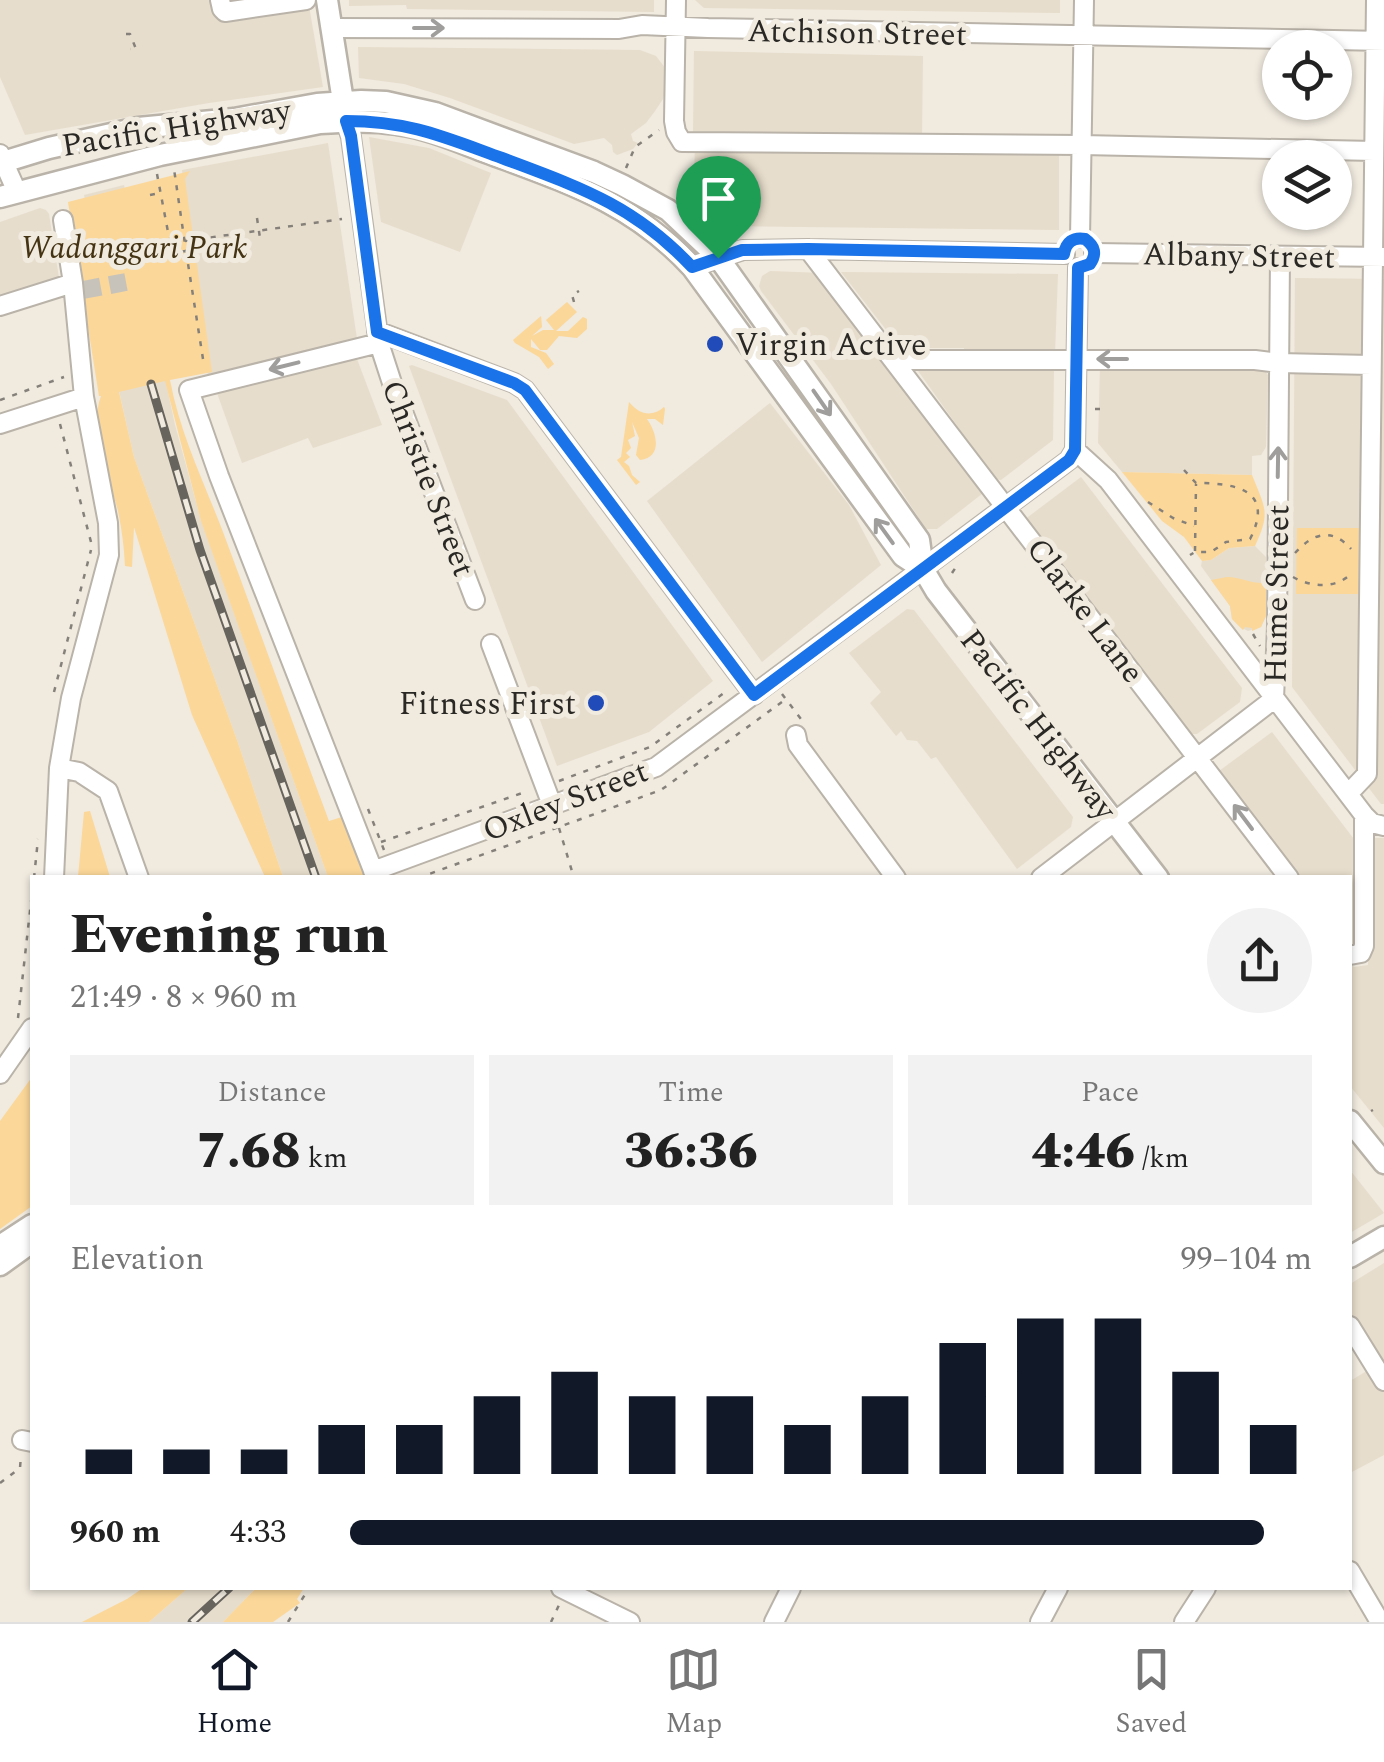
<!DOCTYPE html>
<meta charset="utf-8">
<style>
:root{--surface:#fff;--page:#f2f2f2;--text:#222;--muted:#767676;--line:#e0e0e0;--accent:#111827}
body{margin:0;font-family:Spectral,serif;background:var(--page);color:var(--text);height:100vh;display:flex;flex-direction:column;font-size:38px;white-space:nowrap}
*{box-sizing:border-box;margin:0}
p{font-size:32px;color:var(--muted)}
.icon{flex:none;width:55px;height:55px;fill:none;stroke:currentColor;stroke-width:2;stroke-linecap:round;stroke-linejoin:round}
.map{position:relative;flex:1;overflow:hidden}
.details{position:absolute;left:30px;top:875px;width:1322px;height:715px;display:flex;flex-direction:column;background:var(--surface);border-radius:0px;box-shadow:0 2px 8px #0004}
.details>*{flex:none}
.buttons{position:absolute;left:1262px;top:30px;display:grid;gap:20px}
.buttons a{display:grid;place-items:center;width:90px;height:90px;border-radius:50%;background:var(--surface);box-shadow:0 2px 8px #0004;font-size:50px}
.pin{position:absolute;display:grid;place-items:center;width:85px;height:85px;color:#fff;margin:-102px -42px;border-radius:50% 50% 50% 0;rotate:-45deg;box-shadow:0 0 10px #0007}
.pin .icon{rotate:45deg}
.round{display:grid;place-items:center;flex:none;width:105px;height:105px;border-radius:52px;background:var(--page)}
.summary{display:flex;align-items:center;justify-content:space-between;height:170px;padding:0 40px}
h1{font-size:55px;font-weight:800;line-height:75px}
.metrics{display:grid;grid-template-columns:repeat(3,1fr);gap:15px;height:170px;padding:10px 40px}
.metrics div{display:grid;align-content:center;border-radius:0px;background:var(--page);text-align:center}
.metrics b{font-size:50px;font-weight:800}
.metrics small{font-size:28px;font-weight:400}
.metrics p{font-size:28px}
.chart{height:280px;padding:20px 40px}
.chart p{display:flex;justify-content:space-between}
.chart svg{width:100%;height:180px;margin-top:10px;stroke:var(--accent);stroke-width:6}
ul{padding:0 40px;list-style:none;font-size:32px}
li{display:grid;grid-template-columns:160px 120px 1fr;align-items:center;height:75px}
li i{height:25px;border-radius:12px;background:var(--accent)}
.dock{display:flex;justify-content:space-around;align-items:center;height:140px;border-top:2px solid var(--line);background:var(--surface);font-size:28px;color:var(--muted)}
.dock a{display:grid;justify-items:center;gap:5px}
.dock .active{color:var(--accent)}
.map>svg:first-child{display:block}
.built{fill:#e7ddcc}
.green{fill:#fbd799}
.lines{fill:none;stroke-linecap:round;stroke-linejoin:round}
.minor-tunnel{stroke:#c8c3ba;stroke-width:18;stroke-dasharray:18 9;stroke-linecap:butt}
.minor-casing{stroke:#b9b3a9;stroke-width:22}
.major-casing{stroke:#b9b3a9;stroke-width:25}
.path{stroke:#85817a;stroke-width:2.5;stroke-dasharray:5 8;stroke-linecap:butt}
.minor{stroke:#fff;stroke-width:18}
.major{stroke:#fff;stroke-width:20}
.rail-casing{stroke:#67645e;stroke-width:9}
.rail{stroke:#f0eadf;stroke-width:5;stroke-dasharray:15;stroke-linecap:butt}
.oneway{stroke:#9f9e9c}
.route-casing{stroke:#fff;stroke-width:20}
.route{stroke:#1a73e8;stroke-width:12}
.poi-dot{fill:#204bb9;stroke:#f0eadf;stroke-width:4}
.labels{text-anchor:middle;stroke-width:10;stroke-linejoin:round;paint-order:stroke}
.street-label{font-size:32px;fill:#2a2824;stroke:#f0eadf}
.park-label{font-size:32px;font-style:italic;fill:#453414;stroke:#f0eadf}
.poi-label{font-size:32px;fill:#2a2824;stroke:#f0eadf;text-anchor:start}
</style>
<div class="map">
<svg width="1384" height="1622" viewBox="0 0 1384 1622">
<rect width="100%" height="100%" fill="#f0eadf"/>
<path class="built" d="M0,0H308L323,87L209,103L25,135L0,77Z
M349,0H654V12L407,9L406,5L349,6Z
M695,0H1060V13L704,8Z
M358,47L640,50L656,56L666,69L668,80L663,99L655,111L646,123L631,134L633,141L638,143L633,149L617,155L613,152L612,145L604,138L574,144L450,98L404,84L359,78Z
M694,51L923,56L922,135L693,132Z
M369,137L429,148L491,173L460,252L381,222Z
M328,143L357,339L208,377L182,170Z
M695,146L1059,150V230L718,226L705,220L698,213L693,201Z
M124,185L175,425L201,520L328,877H283L237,740L134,457L116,378L84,195Z
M40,208L46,210L49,214L59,278L55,281L0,300V222Z
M770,271L823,273L987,490L937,529H926L831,384L761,291L759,286L762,276Z
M841,272L1058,274L1055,353L964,352V348H918L917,345H898Z
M1295,278L1384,279V804H1381L1292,687Z
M357,359L382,425L313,448L308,438L242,463L217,393Z
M412,365L507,400L713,681L649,732L557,766L409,366Z
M1100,366L1263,368L1268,375L1266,447L1261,455L1252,456V475L1122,472L1098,443Z
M916,368L1054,369L1053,440L1001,480L995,479Z
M770,403L849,505L881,565L762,662L647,501Z
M1081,477L1242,688L1240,702L1197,734H1187L1024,520Z
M1255,546L1266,557V616L1261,627L1248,631L1240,627L1232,619L1230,606L1201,566L1202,561L1211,560L1229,548Z
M907,609L914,610L1073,817L1071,827L1017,869L936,757L931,759L917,741L907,740L901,731L896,736L870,703L881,692L849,653Z
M1272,732L1360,847L1359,945L1350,946V878L1295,877L1215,774Z
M1372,838H1384V1128L1350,1086V963L1354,967L1368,965Z
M1350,1170L1384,1213L1350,1233Z
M1384,1263V1455L1350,1473V1381L1370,1369L1350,1333V1284Z
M188,1588H256L223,1622H149Z"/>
<path class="green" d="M190,171L185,179L212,372L170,380C180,434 204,482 223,532C259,628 293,725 329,821L342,817L364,877H328L201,521L165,381L119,392L134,457L237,740L283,877H265L192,715L134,527L132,567L125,566C124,547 122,530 118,511C110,477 88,431 101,396H99L68,202Z
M567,302L577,312L556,331H568L583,317L587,319V329L577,338L559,336L547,350H540L531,339V347L546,353L554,364L548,369L539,357L515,343L513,340L541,316L542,327L532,336L543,330H554L546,320Z
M629,402C639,414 651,418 664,407L665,409L663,425L655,419H647C657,433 663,457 640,460L636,455L639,438L632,422L635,436L628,440L631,448L626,453L630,457L624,462L629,466L632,475L640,482L636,485L617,460L621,457Z
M1122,472L1252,475C1265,508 1271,512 1255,546L1229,548L1211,560L1202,561L1184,537L1162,521Z
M1297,528H1361V594H1296Z
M1227,577C1241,577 1251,584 1266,583V616L1261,627L1252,631V628L1245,627L1243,630L1232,619L1230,606L1211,580Z
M90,811L110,877H78L84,812Z
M32,1077V1206L0,1229V1121Z
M143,1588H188L149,1622H82L127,1599Z
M256,1588H304L297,1599L300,1603L273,1622H223Z"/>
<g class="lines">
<path class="minor-tunnel" d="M83,290L126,282"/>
<defs>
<path id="minor" d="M220,0L222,9L225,12L306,0
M676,0L674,121L676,132L682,142L1082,145L1374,151
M331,28L619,29L642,25L708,28L1384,41
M346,121L351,137L379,343L392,383L475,600
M0,154L17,192
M1080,238L1084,0
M808,249L1289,878
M1094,253L1384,257
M692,267L743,250L808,249L1065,254
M0,306L73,283
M377,331L514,383L525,390L754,695
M895,360H1255L1279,363L1371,365
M0,424L84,397
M1075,450L1108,480L1364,815L1372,823L1384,826
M491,644L552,805
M1274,699L1277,626L1280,256
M796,735L798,745L896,878
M59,768L79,772L108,791L139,878
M1348,794L1367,774L1376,0
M373,871L656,767L1069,460L1075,450L1078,268
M54,878L59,768L71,698L109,555L108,523L84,397L73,283L63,220
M376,878L219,476L189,390L379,343
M1041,878L1274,699
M1350,955L1361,953L1364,946V815
M0,1074L32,1028
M1350,1326L1384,1381
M22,1440L32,1442
M1350,1571L1380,1622
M561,1588L630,1622
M774,1622L791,1588
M1040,1622L1058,1588
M1184,1622L1206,1588"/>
<path id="major" d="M327,0L345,114
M0,163L49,148L138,128L234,119L317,104L361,101L386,102L435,113L594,172L622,185L668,210L718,257L919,540L923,569L936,591L1158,878
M0,197L160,155L320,123C346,121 372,120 397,124C428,128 457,141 486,152C566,182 632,202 692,267L903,556L923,569
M1350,1121L1384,1163
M0,1246L32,1225
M1350,1257L1384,1237
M0,1265L32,1242"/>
</defs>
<use href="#minor" class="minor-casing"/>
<use href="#major" class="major-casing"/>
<path class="path" d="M126,34H130L136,49H130
M626,168L635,147L659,130
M691,171V174
M157,174L172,253L186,251L174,169
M150,195L160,193
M257,218L260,238
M185,241L342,219
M574,302L572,295L579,291
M203,359L186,251L246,244
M0,400L64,377
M1095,409H1105
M60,424L91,542
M1184,470L1196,483C1236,483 1275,490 1250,539L1226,542L1211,552H1195L1190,555
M1148,502L1173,518L1194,526
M1195,551L1196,484
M1295,553C1313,533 1332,527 1351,549
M952,573L956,567
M1293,577C1313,588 1337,589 1353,572
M1253,634L1260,646
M54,692L91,550
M782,694L801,719
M559,781L650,747L728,690
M368,809L384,850
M559,828L574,878
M381,842L528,791
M34,878L38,839
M418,878L661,790L786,699
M18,1018L32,893
M1371,1111L1373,1110
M0,1483L20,1468L21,1455
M288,1622L309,1588
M551,1622L559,1605"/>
<use href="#minor" class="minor"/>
<use href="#major" class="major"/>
<defs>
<path id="rail" d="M151,384L200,550L316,878
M192,1622L229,1588"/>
</defs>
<use href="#rail" class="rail-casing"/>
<use href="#rail" class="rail"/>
</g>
<defs><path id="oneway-shaft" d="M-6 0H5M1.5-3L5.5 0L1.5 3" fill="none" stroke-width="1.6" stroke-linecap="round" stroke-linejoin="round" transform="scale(2.5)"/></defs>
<g class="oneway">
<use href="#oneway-shaft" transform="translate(429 28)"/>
<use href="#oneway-shaft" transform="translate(1112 359) rotate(180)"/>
<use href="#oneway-shaft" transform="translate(284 366) rotate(166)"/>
<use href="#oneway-shaft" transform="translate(822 403) rotate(55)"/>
<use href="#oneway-shaft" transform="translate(1278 462) rotate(-89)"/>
<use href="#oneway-shaft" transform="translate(884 531) rotate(-126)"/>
<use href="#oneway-shaft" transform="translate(1243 817) rotate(-127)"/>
</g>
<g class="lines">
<defs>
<path id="route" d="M346,121C409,121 444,137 502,158C579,187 634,205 692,267L742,250L808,249L1064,254C1066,242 1073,237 1085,239C1095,246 1097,254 1090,264L1078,268L1075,450L1069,460L754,695L525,390L514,383L377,332L351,136Z"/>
</defs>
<use href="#route" class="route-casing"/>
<use href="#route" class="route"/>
</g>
<g class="poi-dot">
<circle cx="715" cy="344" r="10"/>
<circle cx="596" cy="703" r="10"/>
</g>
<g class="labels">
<g class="street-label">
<text transform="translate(857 32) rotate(1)" y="11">Atchison Street</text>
<text transform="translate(176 127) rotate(-9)" y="11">Pacific Highway</text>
<text transform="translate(1239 255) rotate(1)" y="11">Albany Street</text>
<text transform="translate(429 478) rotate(69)" y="11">Christie Street</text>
<text transform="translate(1276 594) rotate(-89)" y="11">Hume Street</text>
<text transform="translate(1086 610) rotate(53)" y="11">Clarke Lane</text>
<text transform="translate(1039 724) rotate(52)" y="11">Pacific Highway</text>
<text transform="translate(565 800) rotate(-21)" y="11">Oxley Street</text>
</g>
<g class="park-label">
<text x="134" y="258">Wadanggari Park</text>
</g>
<g class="poi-label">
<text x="735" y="355">Virgin Active</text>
<text x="576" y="714" text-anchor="end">Fitness First</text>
</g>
</g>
</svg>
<div class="buttons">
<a><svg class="icon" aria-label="locate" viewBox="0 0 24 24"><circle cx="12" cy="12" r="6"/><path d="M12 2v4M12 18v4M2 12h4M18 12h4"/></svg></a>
<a><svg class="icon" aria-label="layers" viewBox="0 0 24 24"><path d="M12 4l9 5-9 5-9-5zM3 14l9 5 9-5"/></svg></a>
</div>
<div class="pin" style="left:718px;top:258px;background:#1e9e55"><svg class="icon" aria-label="arrive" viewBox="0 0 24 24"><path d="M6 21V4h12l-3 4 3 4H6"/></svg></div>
<section class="details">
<div class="summary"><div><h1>Evening run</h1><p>21:49 · 8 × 960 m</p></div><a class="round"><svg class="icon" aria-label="share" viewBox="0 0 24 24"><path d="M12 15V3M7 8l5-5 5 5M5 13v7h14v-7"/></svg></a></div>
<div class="metrics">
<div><p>Distance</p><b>7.68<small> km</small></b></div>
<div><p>Time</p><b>36:36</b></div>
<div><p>Pace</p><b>4:46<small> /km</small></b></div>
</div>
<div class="chart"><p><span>Elevation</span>99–104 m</p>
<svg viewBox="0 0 160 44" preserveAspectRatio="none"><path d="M5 44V38M15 44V38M25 44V38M35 44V32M45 44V32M55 44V25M65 44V19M75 44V25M85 44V25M95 44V32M105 44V25M115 44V12M125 44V6M135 44V6M145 44V19M155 44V32"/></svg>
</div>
<ul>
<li><b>960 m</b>4:33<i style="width:95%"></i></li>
</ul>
</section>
</div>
<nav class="dock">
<a class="active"><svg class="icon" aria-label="home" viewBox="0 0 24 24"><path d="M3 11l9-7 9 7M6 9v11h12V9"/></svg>Home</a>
<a><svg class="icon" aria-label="map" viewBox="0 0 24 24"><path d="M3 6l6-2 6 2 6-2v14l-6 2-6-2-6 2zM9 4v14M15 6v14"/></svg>Map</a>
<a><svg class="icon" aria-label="saved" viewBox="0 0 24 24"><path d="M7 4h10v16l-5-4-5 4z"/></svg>Saved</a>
</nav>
